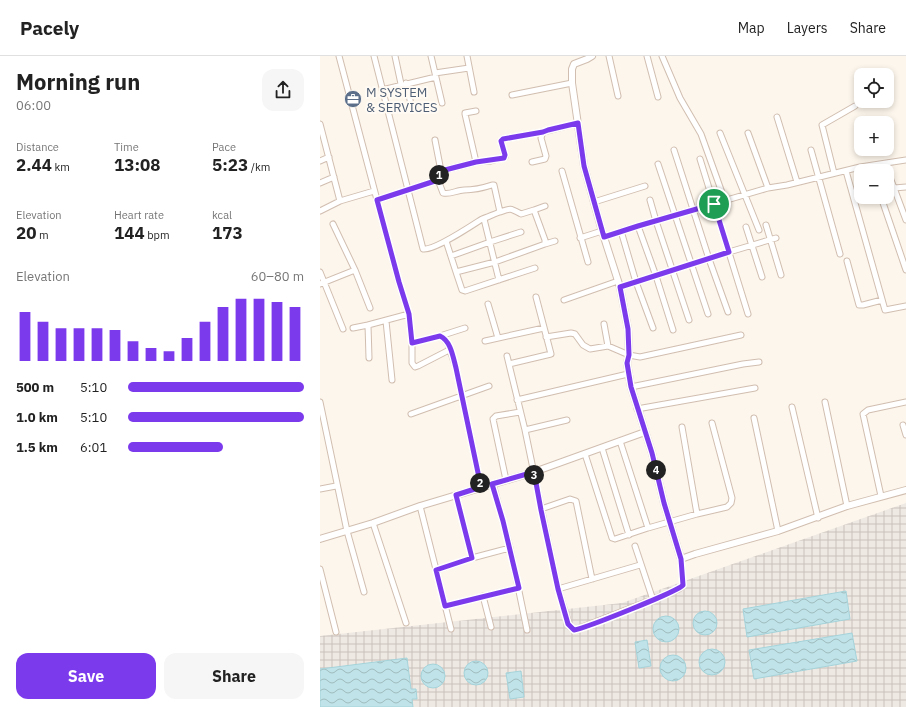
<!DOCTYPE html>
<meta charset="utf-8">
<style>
:root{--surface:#fff;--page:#f6f6f6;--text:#222;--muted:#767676;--line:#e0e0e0;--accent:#7c3aed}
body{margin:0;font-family:"IBM Plex Sans",sans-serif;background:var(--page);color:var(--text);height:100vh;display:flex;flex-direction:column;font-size:15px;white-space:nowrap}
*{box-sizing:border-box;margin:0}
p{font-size:13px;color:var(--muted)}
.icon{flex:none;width:22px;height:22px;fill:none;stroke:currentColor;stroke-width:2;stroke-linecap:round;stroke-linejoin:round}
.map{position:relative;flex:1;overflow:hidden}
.details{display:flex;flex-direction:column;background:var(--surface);width:320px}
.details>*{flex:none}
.buttons{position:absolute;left:534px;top:12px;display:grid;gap:8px}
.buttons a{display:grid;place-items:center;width:40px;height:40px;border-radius:8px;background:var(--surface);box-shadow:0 2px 6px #0003;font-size:20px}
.pin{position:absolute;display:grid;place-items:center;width:34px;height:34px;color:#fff;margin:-17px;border:2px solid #fff;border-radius:50%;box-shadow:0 1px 4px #0007}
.km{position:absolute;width:20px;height:20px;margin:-10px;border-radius:50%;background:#222;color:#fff;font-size:11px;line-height:20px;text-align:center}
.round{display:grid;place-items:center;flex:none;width:42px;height:42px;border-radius:12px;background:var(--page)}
.head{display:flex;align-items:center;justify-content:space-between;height:68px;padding:0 16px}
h1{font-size:22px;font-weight:700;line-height:30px}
.stats{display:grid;grid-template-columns:repeat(3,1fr);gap:6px;height:68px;padding:4px 16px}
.stats div{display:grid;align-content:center}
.stats b{font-size:17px;font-weight:700}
.stats small{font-size:11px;font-weight:400}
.stats p{font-size:11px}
.chart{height:112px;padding:8px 16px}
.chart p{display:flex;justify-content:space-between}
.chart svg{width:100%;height:72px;margin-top:4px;stroke:var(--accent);stroke-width:6}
.button{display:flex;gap:8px;margin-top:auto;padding:8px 16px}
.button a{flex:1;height:46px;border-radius:12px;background:var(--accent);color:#fff;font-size:16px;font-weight:700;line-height:46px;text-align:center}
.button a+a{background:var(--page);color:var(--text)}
ul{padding:0 16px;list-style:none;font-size:13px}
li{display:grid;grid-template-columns:64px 48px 1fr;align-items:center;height:30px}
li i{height:10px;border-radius:5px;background:var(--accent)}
header{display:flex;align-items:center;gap:24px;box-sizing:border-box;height:56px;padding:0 20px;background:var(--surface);border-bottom:1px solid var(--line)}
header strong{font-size:19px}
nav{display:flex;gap:22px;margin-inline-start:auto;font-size:14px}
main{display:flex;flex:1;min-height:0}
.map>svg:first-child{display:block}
.industrial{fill:url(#industrial-grid)}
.water{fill:url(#water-waves);stroke:#a5d3da}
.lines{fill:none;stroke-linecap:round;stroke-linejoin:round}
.minor-casing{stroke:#d1beb0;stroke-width:7}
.tertiary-casing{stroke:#d1beb0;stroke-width:8}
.minor{stroke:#fff;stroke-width:5}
.tertiary{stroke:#fff;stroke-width:6}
.route-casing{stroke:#fff;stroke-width:8}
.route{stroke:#7c3aed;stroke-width:5}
.labels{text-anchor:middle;stroke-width:4;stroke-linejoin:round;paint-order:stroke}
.service-label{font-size:13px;fill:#4e5e75;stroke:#fffaf3;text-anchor:start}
</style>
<header>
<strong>Pacely</strong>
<nav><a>Map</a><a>Layers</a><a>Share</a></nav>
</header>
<main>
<section class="details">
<div class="head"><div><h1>Morning run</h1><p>06:00</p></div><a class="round"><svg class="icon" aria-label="share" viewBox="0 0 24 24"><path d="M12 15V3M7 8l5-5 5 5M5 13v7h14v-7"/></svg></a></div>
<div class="stats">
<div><p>Distance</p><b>2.44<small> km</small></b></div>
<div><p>Time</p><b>13:08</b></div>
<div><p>Pace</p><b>5:23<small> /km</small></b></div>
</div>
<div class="stats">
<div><p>Elevation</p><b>20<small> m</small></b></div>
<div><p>Heart rate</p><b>144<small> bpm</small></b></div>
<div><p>kcal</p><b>173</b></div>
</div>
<div class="chart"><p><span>Elevation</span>60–80 m</p>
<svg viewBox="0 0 160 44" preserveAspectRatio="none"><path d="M5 44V14M15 44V20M25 44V24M35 44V24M45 44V24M55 44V25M65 44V32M75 44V36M85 44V38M95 44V30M105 44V20M115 44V11M125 44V6M135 44V6M145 44V8M155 44V11"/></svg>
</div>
<ul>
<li><b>500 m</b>5:10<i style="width:100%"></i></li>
<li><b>1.0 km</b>5:10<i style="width:100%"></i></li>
<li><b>1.5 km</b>6:01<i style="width:54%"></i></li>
</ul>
<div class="button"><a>Save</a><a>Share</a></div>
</section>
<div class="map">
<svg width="586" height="651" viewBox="0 0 586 651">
<defs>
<pattern id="industrial-grid" width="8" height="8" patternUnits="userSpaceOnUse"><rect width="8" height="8" fill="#efe9e4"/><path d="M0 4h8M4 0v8" fill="none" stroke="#c7c0bb"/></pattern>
<pattern id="water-waves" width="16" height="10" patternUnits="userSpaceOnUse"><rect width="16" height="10" fill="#bfe3e8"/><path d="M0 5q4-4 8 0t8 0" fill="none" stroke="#a0bbbe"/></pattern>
</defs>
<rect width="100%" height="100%" fill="#fdf6ec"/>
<path class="industrial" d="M586,447V651H0V580L302,547Z"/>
<path class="water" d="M526,535L530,563L427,581L423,553Z
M373 567a12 12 0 1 1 24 0a12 12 0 1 1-24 0Z
M333 573a13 13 0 1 1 26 0a13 13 0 1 1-26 0Z
M532,577L537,605L434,623L429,594Z
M327,584L331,610L319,612L315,586Z
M379 606a13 13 0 1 1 26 0a13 13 0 1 1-26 0Z
M340 612a13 13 0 1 1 26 0a13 13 0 1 1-26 0Z
M87,602L91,633H96L97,643H92L93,651H0V613Z
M144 617a12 12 0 1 1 24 0a12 12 0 1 1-24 0Z
M101 620a12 12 0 1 1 24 0a12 12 0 1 1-24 0Z
M201,615L204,641L190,643L186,617Z"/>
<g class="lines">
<defs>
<path id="minor" d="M19,0L79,227L89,258L92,287L120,280L123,282L128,288L136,312L161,431
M54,0L103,193C114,195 151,170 162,163C168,161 174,158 180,156L174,129H172C163,132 154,134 144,134C137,134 130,139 123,137L118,124L119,117L121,115L156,106L145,58V57L156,55
M75,0L81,28
M111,0L122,47
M147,0L154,36
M289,0L298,40
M327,0L338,41
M342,0L360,42L381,78L405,145
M115,17L149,12
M86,27L91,48
M62,34L116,21
M192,39L252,27
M457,61L477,126
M0,68L20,145
M400,77L439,174
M428,77L448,132
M115,84L121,115
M354,94L389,203L408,256
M491,94L520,198
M380,103L428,258
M0,105L9,101
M156,106L171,105L185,101L181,85L183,83L223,76
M212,106L225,103L226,100L221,82L223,76L258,67
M338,108L388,258
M565,108L586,164
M242,115L268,206
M526,115L565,254L586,250
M514,117L502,69L535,50
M0,127L14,121
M574,132L586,131
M561,141L586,214
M57,144L118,124
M330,144L336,165L369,264
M274,146L325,130
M214,154L225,150
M0,155L20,145L54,135
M164,163L179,224
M13,168L35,214L50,252
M446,169L461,219
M318,170L336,220L353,274
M426,171L442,221
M301,175L316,226L333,272
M284,181L318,170L448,132L467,129L540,111L586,104
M260,182L282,175
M126,185L136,216L175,206L225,188V184L214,154L201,158C190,152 191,152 180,156
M225,188L235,185
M131,200L170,186L201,176
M527,205L539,249H543L562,244
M0,216L23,273
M136,216L142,234L145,235L215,212
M0,228L35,214
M300,231L409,196L456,182
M244,244L298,225
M168,248L178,282
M66,265L72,324
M284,268L288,290
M33,272L48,269
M120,280L145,272
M226,281L251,277L255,278L263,289L270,293L288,290L309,299L320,301L421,279
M165,285L224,272
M92,287V307L95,311L98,310L131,293
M187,300L205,374L238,533L250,571L254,574L257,573L359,533L363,529L361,503
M49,302L48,269L89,258
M189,308L231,298L216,241
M311,331L423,308L439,306
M197,344L308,318
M0,346L27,475L44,536
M505,346L527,450
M472,351L498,462
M317,353L435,332
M91,358L169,330
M434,362L458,475
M583,369L586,379
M362,371L377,458
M205,374L247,364
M300,385L328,472L377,458L407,451L411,447L412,442L392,367
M282,392L309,479
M265,398L292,482L295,483L328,472
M186,424L173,363L176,360L200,356
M173,428L190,492L207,574
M0,433L16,430
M136,439L152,502
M561,440L543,358L548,354L586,346
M100,450L131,573
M221,453L250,443L256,445L272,523
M53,467L86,567
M315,490L333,544
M0,513L16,576
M117,514L152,502L190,492
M238,533L320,509
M163,540L171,571
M125,550L199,532"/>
<path id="tertiary" d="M272,0L267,3L254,8L252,13V27L264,110L282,175L300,231L308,273L309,299L307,307L311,331L332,397L344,447L361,503L375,498L458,475L527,450L586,434
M0,483L53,467L100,450L214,416L325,376"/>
</defs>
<use href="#minor" class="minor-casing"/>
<use href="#tertiary" class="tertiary-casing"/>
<use href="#minor" class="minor"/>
<use href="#tertiary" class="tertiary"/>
</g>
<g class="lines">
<defs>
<path id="route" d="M258,67L264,110L284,181L318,170L394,148L409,196L300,231L308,273L309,299L307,307L311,331L332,397L344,447L361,503L363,529C359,535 266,572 254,574L248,568L238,533L221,454L214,416L172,428L183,465L199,532L125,550L116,514L152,502L136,439L161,431L136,312C133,301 131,285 120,280L92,287L89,258L79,226L57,144L118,124L119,117L121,115L156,106L184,102L185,99L181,85L183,83L223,76L228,74Z"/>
</defs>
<use href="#route" class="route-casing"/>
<use href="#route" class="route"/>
</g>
<defs>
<symbol id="office-disc" viewBox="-11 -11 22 22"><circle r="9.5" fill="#5c6f8a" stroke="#fffaf3"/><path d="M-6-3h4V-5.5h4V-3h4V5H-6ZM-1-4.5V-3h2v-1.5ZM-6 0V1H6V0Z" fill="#fff"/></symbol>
</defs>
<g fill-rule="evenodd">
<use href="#office-disc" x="23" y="33" width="20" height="20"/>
</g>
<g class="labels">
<g class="service-label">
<text x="46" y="41">M SYSTEM<tspan x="46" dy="15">&amp; SERVICES</tspan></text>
</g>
</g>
</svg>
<div class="buttons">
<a><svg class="icon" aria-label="locate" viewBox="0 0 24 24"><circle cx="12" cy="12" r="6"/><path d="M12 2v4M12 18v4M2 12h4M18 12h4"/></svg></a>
<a>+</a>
<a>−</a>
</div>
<div class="pin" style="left:394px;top:148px;background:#1e9e55"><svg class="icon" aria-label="arrive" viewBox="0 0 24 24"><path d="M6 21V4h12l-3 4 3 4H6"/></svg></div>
<b class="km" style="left:119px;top:119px">1</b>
<b class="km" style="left:160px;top:427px">2</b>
<b class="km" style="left:214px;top:419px">3</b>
<b class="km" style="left:336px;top:414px">4</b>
</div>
</main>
